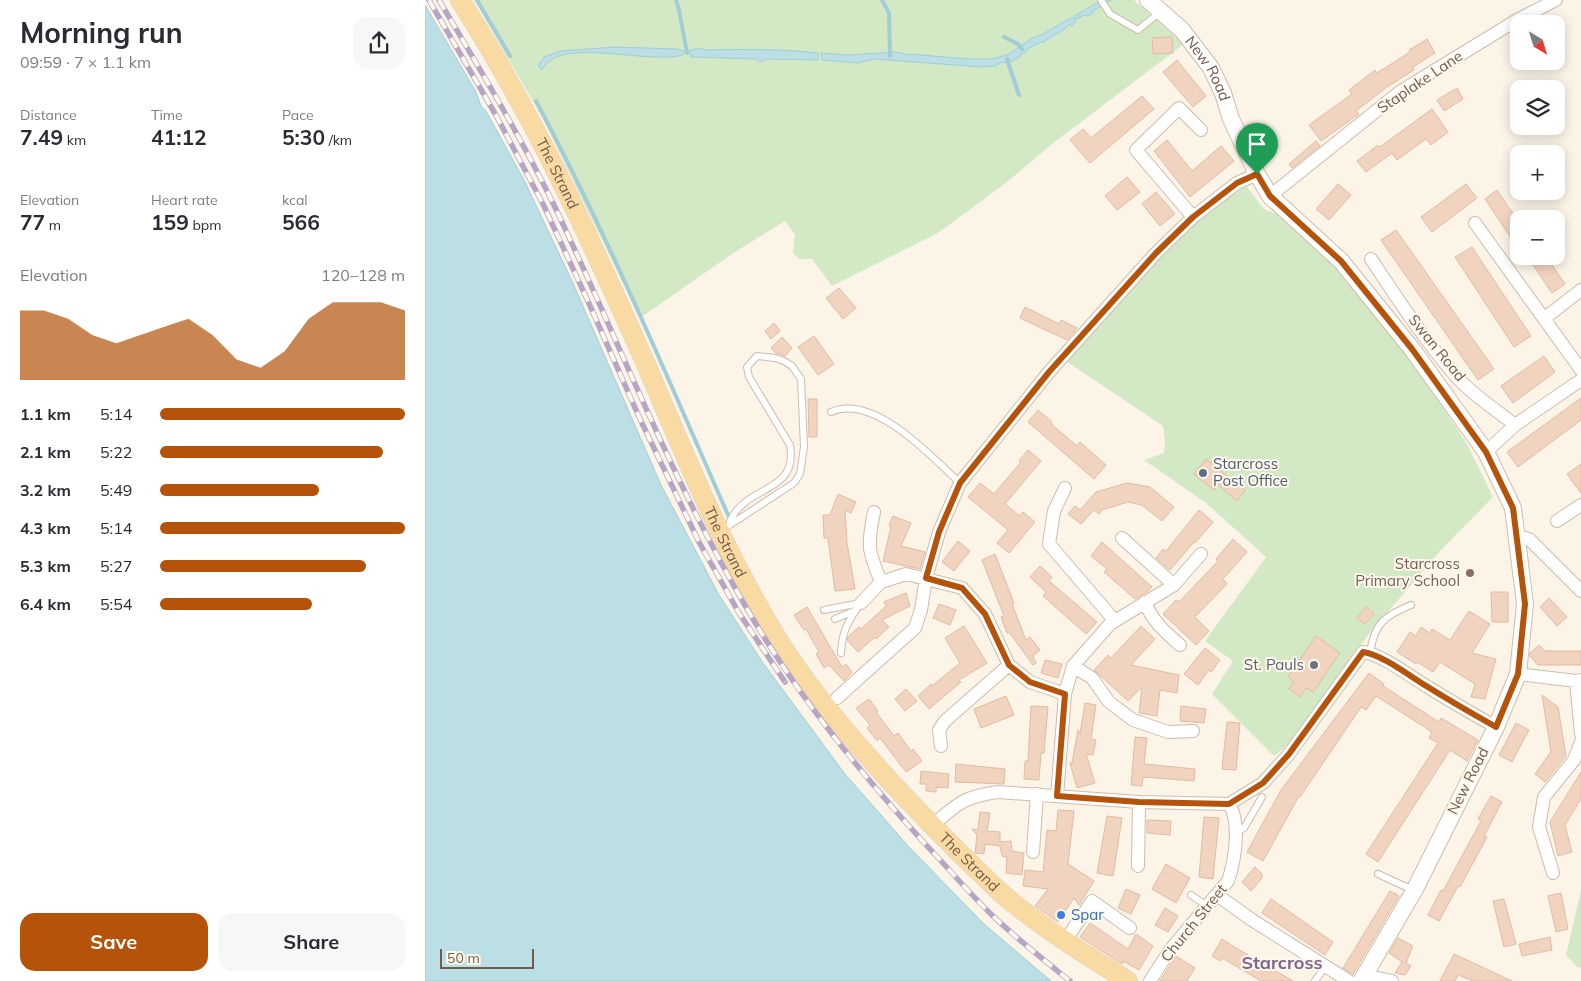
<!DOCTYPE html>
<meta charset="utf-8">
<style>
:root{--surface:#fff;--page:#f7f7f7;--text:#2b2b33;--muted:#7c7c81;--accent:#b45309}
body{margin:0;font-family:Mulish,sans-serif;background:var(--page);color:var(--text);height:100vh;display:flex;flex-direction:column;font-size:19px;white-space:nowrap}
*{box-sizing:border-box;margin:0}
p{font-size:16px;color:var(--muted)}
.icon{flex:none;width:28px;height:28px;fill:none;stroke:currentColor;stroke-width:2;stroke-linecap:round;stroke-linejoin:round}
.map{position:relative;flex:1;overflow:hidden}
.panel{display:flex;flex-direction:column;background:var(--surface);width:425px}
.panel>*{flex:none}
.needle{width:32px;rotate:142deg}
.tools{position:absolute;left:1085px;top:15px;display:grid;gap:10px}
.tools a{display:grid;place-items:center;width:55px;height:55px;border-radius:10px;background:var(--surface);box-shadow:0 2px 12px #0003;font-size:25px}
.scale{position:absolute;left:15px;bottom:12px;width:94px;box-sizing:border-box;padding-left:5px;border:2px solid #755b4c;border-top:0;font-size:14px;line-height:18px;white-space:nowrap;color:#755b4c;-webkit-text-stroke:4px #fef8ed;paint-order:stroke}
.pin{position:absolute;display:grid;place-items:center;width:42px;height:42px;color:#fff;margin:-51px -21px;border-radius:50% 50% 50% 0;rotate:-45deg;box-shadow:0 0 5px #0007}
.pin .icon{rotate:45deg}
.round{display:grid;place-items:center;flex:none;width:52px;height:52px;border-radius:15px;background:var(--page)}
.headline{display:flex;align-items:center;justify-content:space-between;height:85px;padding:0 20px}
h1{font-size:28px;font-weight:700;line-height:38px}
.stats{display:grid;grid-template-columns:repeat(3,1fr);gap:8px;height:85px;padding:5px 20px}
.stats div{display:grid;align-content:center}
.stats b{font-size:21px;font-weight:700}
.stats small{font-size:14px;font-weight:400}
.stats p{font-size:14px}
.chart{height:140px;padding:10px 20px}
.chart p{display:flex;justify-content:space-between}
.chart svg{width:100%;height:90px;margin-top:5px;fill:var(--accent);opacity:.7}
.button{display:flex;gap:10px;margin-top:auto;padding:10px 20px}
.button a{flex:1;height:58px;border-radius:15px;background:var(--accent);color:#fff;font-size:20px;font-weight:700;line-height:58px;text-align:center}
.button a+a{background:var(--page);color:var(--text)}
ul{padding:0 20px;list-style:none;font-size:16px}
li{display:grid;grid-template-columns:80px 60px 1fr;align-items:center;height:38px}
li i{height:12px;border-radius:6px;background:var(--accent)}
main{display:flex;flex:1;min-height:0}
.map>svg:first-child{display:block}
.green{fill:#d3e9c5}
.water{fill:#bcdee5;stroke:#a2cdd6}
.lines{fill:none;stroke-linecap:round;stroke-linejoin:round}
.stream{stroke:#a2cdd6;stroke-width:4}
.building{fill:#f0d4bf;stroke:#e2bba0}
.lane-casing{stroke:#cdbcad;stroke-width:8}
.street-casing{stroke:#cdbcad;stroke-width:14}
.secondary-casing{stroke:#d0bdaa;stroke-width:18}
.primary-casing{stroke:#dbd4d0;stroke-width:20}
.lane{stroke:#fff;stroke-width:6}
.street{stroke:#fff;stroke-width:12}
.secondary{stroke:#fff;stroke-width:16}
.primary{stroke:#f8daa2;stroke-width:19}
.rail-casing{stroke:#b7a5c5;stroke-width:5.5}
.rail{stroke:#fef8ed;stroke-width:4;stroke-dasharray:11;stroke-linecap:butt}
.route-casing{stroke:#fff;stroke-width:10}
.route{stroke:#b45309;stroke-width:6}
.service-dot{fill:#5c6f8a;stroke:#fef8ed;stroke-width:2}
.education-dot{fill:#8d6e63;stroke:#fef8ed;stroke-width:2}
.worship-dot{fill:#6b7280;stroke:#fef8ed;stroke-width:2}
.shop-dot{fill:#3f7fe0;stroke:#fef8ed;stroke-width:2}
.labels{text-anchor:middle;stroke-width:4;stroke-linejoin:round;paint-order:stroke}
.street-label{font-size:15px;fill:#755b4c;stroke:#fef8ed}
.service-label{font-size:15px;fill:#4e5e75;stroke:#fef8ed;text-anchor:start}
.education-label{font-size:15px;fill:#785e54;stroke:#fef8ed;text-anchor:end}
.worship-label{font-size:15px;fill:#5b616d;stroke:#fef8ed;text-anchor:end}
.shop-label{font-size:15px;fill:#366cbe;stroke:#fef8ed;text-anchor:start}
.quarter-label{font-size:18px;font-weight:bold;fill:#836491;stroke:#fef8ed}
</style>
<main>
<section class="panel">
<div class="headline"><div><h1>Morning run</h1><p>09:59 · 7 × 1.1 km</p></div><a class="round"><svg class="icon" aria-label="share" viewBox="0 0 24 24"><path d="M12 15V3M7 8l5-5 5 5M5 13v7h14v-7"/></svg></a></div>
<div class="stats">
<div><p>Distance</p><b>7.49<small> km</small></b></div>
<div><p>Time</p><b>41:12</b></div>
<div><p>Pace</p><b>5:30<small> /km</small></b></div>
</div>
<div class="stats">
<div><p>Elevation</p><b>77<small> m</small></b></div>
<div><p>Heart rate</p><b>159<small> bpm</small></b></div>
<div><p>kcal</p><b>566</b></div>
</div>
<div class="chart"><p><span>Elevation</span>120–128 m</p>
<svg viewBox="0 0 160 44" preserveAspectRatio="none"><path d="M0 44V10L10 10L20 14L30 22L40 26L50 22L60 18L70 14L80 22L90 34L100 38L110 30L120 14L130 6L140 6L150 6L160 10V44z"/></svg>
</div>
<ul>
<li><b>1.1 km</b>5:14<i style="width:100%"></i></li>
<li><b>2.1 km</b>5:22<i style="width:91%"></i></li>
<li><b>3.2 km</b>5:49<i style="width:65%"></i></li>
<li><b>4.3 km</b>5:14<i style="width:100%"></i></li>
<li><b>5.3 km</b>5:27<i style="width:84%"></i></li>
<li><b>6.4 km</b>5:54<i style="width:62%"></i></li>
</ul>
<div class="button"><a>Save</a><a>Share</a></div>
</section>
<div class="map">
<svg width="1156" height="981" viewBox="0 0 1156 981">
<rect width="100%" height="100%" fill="#fcf4e7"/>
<path class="green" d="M49,0H709L759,44L627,144L582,182L513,233L407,286L387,259H374L368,253L370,235L360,221L307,254L215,318L117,117Z
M816,184L822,187L839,209L854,215L880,238L917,275L960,327L995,372L1043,446L1068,497L1016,550L944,634L863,745L849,756L787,694L808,661L780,641L841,557L781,503L719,460L739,453L740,441L738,426L641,361L730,258Z
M1156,890V968L1152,967L1141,955Z"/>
<path class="water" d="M677,0H686L668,11V13L662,16L659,15L650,20L649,24L647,26L644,24C638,33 627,35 619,42H617L602,49L601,52L596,54L595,57L583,63L577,62L570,66L556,67L450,59L432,63L397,60L396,53L423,55L471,52L478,53L479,55L485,54L543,59H567L584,54L607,38L618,34L645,18H649L651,15Z
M0,5L50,90L56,106L61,111L99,180L147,281L236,485L294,595L338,663L420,774L484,847L559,924L626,981H0Z
M189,47L252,49L259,51L258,55C225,64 151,41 124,61C121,63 119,67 117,70L113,66L119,57L136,51Z
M273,48L282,50C319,49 357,49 393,53V60L338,59L337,62H334L331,59L266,57V55L264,51Z"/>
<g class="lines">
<path class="stream" d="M52,0L85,56
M251,0L254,10L262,53
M457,0L464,13L465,56
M579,37L593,44L597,49
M582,59L594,95
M111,101C183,236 242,376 303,515"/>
</g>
<path class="building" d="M747,37L748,53L728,54L727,38Z
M1002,39L1010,53L988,67L989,70L962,87L931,111L934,114L896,141L884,125L927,94L924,90L950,70L952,73L985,52L984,50Z
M752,60L781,96L768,107L738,72Z
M1032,88L1038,99L1019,111L1012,100Z
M717,96L729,109L665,163L645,140L658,129L666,138Z
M1007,109L1023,132L1006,145L1001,139L972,160L967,153L941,172L932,161L953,145L955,147Z
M742,140L767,171L796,146L809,161L765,197L729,151Z
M891,141L895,146L867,168L864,164Z
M702,177L715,192L692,210L680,196Z
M913,184L926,195L904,220L891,209Z
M1041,184L1052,198L1007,232L996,217Z
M1072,190L1094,222V250L1060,199Z
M731,192L750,214L735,226L717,204Z
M971,230L1069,369L1053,380L956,240Z
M1047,247L1106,336L1089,347L1030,257Z
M1102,256H1121L1140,284L1127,293Z
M414,288L431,308L418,319L401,298Z
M600,307L634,324L636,320L652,328L642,340L595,318Z
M349,323L355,331L346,339L340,331Z
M389,336L409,364L393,375L373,347Z
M357,337L367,348L360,356L351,353L346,348Z
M1119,356L1130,372L1088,403L1076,386Z
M1156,398V420L1093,467L1082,452Z
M383,399H392V437H384Z
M613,410L627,422L626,424L652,446L655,442L681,465L669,479L603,422Z
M603,450L616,461L580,504L595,516L598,512L610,522L584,553L572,543L583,530L543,497L555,483L569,494L596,462L594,461Z
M781,459L820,490L812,501L793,485L789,490L769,474Z
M1156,464V493L1142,474Z
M702,483L725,487L749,507L737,521L717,505L703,502L677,510L674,514L669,510L656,524L643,514L650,506L655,510L671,492Z
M413,494L431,502L426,513L420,510L422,543L430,589L410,591L403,538H399L398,515H405Z
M774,510L788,522L770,543L769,542L745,570L731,558L738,549L741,551Z
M468,516L486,523L476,546L500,552L495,569L458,561L466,527L464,526Z
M808,539L822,552L798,579L802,584L770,617L784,631L771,645L738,614L751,600L754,602L793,561L791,559Z
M533,541L545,551L529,571L517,562Z
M677,542L727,587L722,592L710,599L679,572L682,569L666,556Z
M570,554L589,603L587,604L601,640L605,637L615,650L608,656L611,663L608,665L584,632L582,633L576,617L579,616L557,560Z
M615,566L627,577L624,581L672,622L661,634L618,596L621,592L605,577Z
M1066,592H1083V622H1067Z
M481,593L485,606L457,620L464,627L451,639L450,637L433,652L422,640L423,637L434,627L436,629L461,606L459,602Z
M1124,598L1142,617L1132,626L1115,607Z
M514,604L531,610L525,625L508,618Z
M382,607L417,667L421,664L427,672L419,681L404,665L399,668L391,654L394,652L381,629L379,630L369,615Z
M941,607L949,614L940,624L932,618Z
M1044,611L1065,624L1047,653L1071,659L1060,699L1046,697L1050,684L1015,662L1008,672L992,662L991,664L972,652L985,632L991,636L996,627L1005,633L1007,629L1025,640Z
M539,626L562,663L534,680L536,682L504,709L493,696L506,684L507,686L535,663L520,638Z
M716,626L730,639L706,665L754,675L752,693L735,690L732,716L714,713L717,687L703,701L669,670L683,655L686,658Z
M891,636L915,653L888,692L881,688L875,697L864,689L869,682L863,677Z
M1114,645L1120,651H1156V665H1113L1105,656V653Z
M780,648L795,660L786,672L784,670L773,685L759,674Z
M620,660L637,664L633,678L616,673Z
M944,673L959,684L958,686L1014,722L1016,718L1053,740L1042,761L1025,750L953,862L941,854L1013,743L1004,738L1007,732L951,696L941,710L936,707L875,797L874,796L838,861L822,852L856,790Z
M481,689L492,701L480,711L470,699Z
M1117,695L1133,707L1141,756L1120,782L1110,774L1126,752Z
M581,696L589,715L556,728L549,709Z
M444,699L453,711L451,712L469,736L473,733L486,751L488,749L497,761L481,772L455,738L452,741L442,728L445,725L431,708Z
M660,703L671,705L666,739L671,740L668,755L661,754L670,783L652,788L645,763H647L653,730L655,734Z
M606,706L623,707L619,753H616L614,780L599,779L600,761H603Z
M756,706L781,709L779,723L755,721Z
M802,722L815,723L811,770L797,769Z
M1091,723L1104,730L1087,762L1074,755Z
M710,737L722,738L719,764L770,769L769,781L718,777L717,786L706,785Z
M531,764L580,769L579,784L530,782Z
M496,771L524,774L523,788L511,787V792L501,791V784H495Z
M1156,772V799L1140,825L1147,852L1133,856L1125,822Z
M1066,796L1077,802L1059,836L1062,837L1035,887L1033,886L1014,921L1003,915L1016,890L1018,891L1056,821L1053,819Z
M633,810L649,811L643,864L669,881L654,905L649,898L633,922L610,906L623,889L598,886L600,870L618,872L622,830L631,831Z
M555,812L565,813L562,831L575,832V842L586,841L587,851L599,853L597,875L581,873L582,857L577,856L575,846L560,844L559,854L550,853L552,835L547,829L553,830Z
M682,816L697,818L688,876L672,873Z
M779,817L794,818L788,879L774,877Z
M722,820L746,821L745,835L722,833Z
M741,864L765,878L751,903L727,889Z
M830,867L837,874V878L826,891L817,882Z
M701,889L715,895L706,914L693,908Z
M965,891L974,896L928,974L918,968Z
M1136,893L1143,929L1131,932L1123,896Z
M846,899L908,942L900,955L837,913Z
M1079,899L1091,944L1079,947L1068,901Z
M740,908L753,916L743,932L730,925Z
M665,923L703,949L711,934L728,946L714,970L698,961L697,964L655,937Z
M1125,937L1127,950L1097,956L1094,944Z
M973,938L988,946L981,963L986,966L980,975L970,973L977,962L964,953Z
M797,939L811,948L868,981H836L797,958L795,961L787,956Z
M1029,954L1087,981H1048L1033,975L1030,981H1015Z
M751,956L770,968L762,981H735Z"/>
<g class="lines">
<defs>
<path id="lane" d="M676,0L685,14L713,30L735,12
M406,412C449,393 507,457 535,483
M297,530L369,483L375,474L379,447L376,379L367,366L359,361L350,358L332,356L322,367L324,377L365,445C373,491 328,485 309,514C307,517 305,521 304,525
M399,610L436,603
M410,619L429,611
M945,652C950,622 960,616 986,605
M416,653C417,631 423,621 436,603
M811,832L819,828L837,797
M953,874L988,890
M766,895L782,906
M890,981L900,967"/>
<path id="street" d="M845,196L976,91L1092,20L1131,0
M768,217L711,150L754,108L776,130
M1050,223L1156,370
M946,259C972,298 998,338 1029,374C1046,394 1070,409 1090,425
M1120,318L1156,290
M1061,452L1090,425L1156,380
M640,488L629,511L624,544L690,621
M449,512C442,545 443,551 456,582L481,574L537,588L560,614L584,665L605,682L640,694
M1132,521L1156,505
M1092,536L1104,539L1156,591
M697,538L749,585
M720,602C727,621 740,632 755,645
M436,603L456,582
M648,666L667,678L684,702L708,720L743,732L768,731
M1093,674L1151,681L1156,680
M1151,681L1156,734
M412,698L490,628L496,610L501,578L514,532L535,483L624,372L731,253L768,217L812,183L832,174
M516,746L514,730L520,721L584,665
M632,796L640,694L648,666L685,624L749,585L776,554
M804,804L838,783L864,754L938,652C956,654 986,677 1003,687C1025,701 1048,714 1071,727
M507,826C531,805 539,796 573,792L714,802L804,804
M608,852L612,794
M713,866L714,802
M1128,873L1114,827L1119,797L1149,760L1156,742
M792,895L827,920L924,981
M640,941L667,901L705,928
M939,975L967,981
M725,981L745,950L803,881C810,861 816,822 804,804"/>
<g id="secondary">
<path id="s1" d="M723,0L757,30L786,68L798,93L806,119L832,174L845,196L916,261L987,349L1061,452L1088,508L1100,604L1093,674L1071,727L989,891L936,981"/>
</g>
<g id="primary">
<path id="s2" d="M35,0C108,114 165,238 220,362C261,458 301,557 357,646C388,694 425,737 463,779C492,810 521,840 552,870C564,881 575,893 588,903C624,932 664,957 703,981"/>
</g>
</defs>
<use href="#lane" class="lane-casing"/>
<use href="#street" class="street-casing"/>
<use href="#secondary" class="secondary-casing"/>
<use href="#primary" class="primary-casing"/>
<use href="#lane" class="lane"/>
<use href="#street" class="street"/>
<use href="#secondary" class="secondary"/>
<use href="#primary" class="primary"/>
<defs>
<path id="rail" d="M4,0L72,117L118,204L162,299L215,419L274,542L314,613L360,682
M14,0C53,66 93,132 127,201C192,336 245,477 321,607C371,694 435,773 503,847C525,870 545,894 568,916C592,939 619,960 645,981"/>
</defs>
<use href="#rail" class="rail-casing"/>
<use href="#rail" class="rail"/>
</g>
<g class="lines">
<defs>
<path id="route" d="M832,174L845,196L916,261L987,349L1061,452L1088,508L1100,604L1093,674L1071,727C1048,714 1025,701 1003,687C986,677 956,654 938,652L864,754L838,783L804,804L714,802L632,796L640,694L605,682L584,665L560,614L537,588L501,578L514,532L535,483L624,372L731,253L768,217L812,183Z"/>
</defs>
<use href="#route" class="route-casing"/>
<use href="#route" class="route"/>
</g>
<circle class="service-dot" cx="778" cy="473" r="5"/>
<circle class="education-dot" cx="1045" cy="573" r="5"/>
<circle class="worship-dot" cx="889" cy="665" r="5"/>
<circle class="shop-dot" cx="636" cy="915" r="5"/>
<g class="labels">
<g class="street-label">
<text dy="5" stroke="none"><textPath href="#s1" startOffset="92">New Road</textPath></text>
<text transform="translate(995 82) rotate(-34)" y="5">Staplake Lane</text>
<text dy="5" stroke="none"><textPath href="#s2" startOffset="199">The Strand</textPath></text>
<text transform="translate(1012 348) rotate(51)" y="5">Swan Road</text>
<text dy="5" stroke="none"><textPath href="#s2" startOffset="604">The Strand</textPath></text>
<text transform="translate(1043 781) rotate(-63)" y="5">New Road</text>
<text dy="5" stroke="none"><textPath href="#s2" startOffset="1009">The Strand</textPath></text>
<text transform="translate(769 923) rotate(-51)" y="5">Church Street</text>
</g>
<g class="service-label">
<text x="788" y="469">Starcross<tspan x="788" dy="17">Post Office</tspan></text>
</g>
<g class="education-label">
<text x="1035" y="569">Starcross<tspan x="1035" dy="17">Primary School</tspan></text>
</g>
<g class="worship-label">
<text x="879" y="670">St. Pauls</text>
</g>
<g class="shop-label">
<text x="646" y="920">Spar</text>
</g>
<g class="quarter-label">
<text x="857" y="969">Starcross</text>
</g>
</g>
</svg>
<div class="tools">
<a><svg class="needle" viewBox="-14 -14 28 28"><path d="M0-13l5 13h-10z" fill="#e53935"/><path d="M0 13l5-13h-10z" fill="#7c7c81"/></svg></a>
<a><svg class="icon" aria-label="layers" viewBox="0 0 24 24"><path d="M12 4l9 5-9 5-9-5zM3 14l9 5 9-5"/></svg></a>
<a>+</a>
<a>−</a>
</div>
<div class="scale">50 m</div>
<div class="pin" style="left:832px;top:174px;background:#1e9e55"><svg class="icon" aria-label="arrive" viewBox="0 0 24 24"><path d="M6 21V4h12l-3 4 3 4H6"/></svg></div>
</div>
</main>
